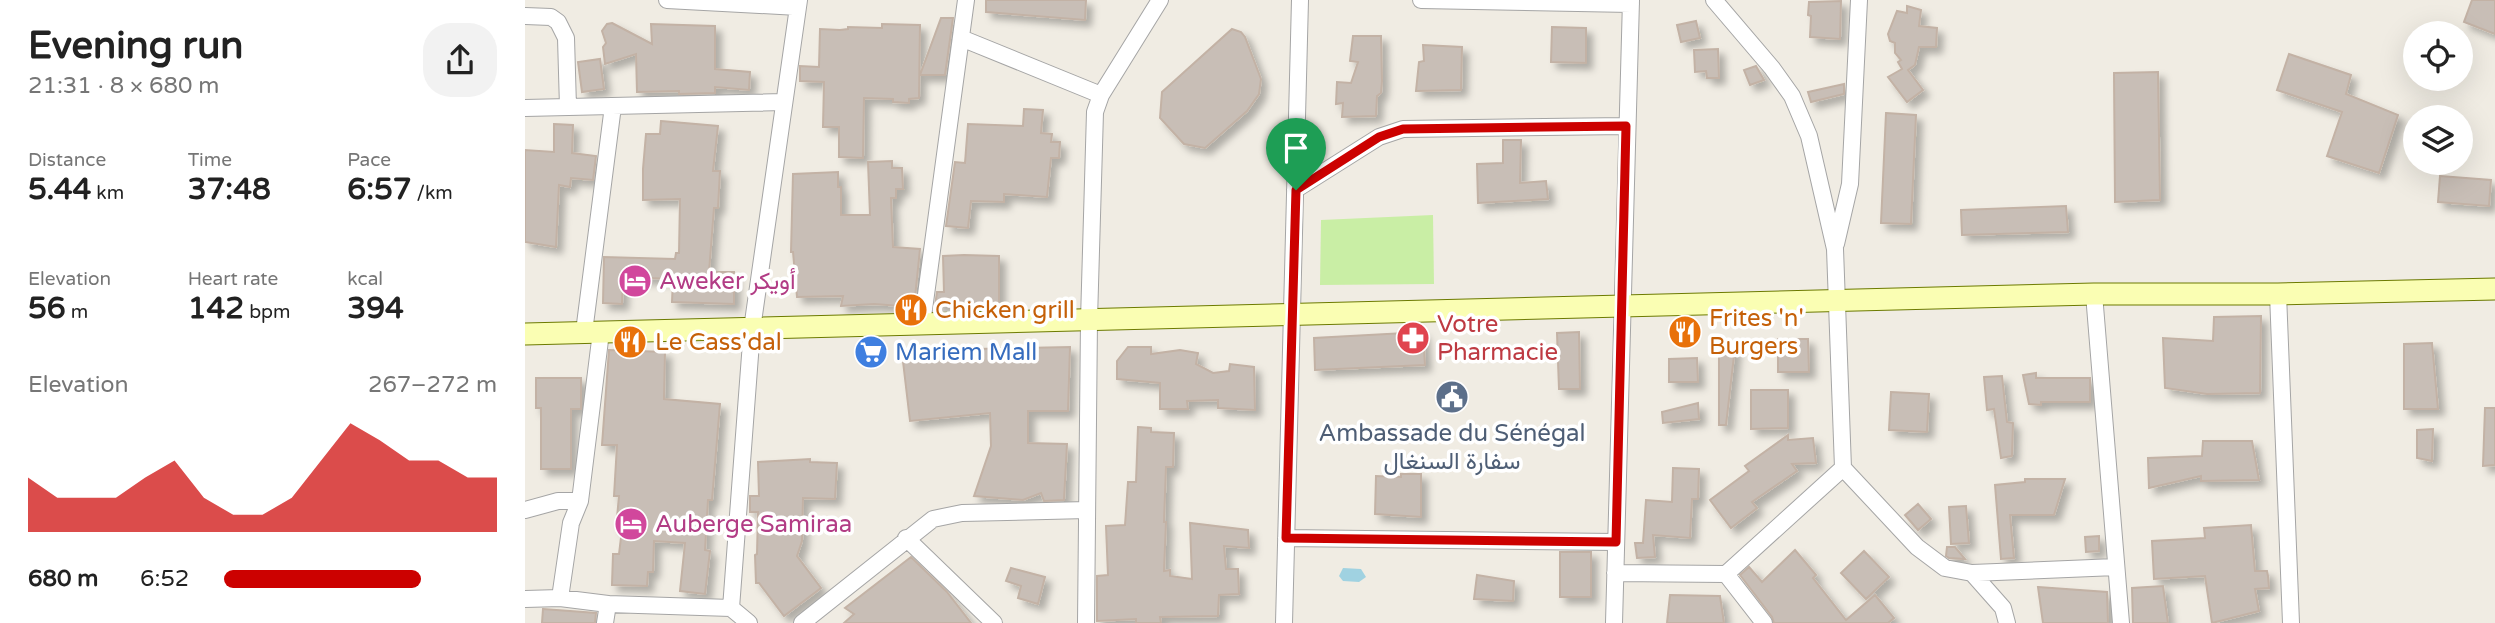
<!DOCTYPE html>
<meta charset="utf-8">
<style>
:root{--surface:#fff;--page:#f2f2f2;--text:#222;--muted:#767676;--accent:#cc0100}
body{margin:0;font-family:"Varela Round",Vazirmatn,sans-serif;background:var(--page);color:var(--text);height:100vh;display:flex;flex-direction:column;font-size:26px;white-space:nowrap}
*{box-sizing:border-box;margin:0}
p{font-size:23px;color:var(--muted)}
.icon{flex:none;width:38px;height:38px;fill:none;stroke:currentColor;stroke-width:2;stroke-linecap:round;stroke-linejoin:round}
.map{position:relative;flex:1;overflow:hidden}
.details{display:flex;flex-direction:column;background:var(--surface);width:525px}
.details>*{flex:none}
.tools{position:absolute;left:1878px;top:21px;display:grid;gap:14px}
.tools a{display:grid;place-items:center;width:70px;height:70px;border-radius:50%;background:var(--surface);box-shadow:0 7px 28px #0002;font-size:35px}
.pin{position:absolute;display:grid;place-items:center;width:60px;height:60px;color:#fff;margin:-72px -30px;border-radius:50% 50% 50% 0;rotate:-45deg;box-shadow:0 0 7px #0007}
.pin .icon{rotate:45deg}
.round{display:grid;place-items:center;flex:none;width:74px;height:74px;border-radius:28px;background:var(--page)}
.overview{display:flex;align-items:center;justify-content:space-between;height:119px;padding:0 28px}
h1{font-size:38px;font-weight:800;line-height:52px}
.figures{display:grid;grid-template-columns:repeat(3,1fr);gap:10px;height:119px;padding:7px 28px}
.figures div{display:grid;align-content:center}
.figures b{font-size:30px;font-weight:800}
.figures small{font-size:19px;font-weight:400}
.figures p{font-size:19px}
.chart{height:196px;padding:14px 28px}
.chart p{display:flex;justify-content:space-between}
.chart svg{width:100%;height:126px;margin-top:7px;fill:var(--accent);opacity:.7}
ul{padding:0 28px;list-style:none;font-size:23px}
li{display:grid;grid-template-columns:112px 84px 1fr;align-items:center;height:52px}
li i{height:18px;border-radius:9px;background:var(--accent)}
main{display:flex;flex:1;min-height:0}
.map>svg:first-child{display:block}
.grass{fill:#c9eea5}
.water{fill:#a0d2e1}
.building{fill:#c8beb6;stroke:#c3b2a5;stroke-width:2;filter:url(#shadow)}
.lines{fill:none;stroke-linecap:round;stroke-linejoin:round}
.minor-casing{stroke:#a5a5a5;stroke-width:18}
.secondary-casing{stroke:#6c7a00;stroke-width:23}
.minor{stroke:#fff;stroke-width:16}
.secondary{stroke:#fafeb3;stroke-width:21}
.route-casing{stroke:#fff;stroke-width:14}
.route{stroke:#cc0100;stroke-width:9}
.labels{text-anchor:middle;stroke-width:7;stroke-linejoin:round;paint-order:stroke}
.hotel-label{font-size:24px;fill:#b23c85;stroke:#fff;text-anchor:start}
.food-label{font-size:24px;fill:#c56008;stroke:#fff;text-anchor:start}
.health-label{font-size:24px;fill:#be3a42;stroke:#fff;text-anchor:start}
.shop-label{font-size:24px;fill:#366cbe;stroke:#fff;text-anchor:start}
.service-label{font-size:24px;fill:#4e5e75;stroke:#fff}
</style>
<main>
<section class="details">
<div class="overview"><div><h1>Evening run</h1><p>21:31 · 8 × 680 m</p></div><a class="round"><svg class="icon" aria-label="share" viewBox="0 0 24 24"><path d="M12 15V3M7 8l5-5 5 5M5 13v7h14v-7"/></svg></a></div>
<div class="figures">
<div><p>Distance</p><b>5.44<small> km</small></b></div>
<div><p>Time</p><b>37:48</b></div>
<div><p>Pace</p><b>6:57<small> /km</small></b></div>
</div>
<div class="figures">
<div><p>Elevation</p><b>56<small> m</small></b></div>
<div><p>Heart rate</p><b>142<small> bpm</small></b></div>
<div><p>kcal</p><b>394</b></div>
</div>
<div class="chart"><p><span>Elevation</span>267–272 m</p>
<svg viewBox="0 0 160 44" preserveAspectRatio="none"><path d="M0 44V25L10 32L20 32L30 32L40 25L50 19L60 32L70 38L80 38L90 32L100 19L110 6L120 12L130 19L140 19L150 25L160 25V44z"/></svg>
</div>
<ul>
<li><b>680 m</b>6:52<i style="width:72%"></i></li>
</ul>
</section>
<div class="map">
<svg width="1970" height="623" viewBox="0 0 1970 623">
<defs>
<filter id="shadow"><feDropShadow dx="6" dy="6" stdDeviation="3.5" flood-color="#0004"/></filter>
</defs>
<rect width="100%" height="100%" fill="#f0ece3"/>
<path class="grass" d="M908,215L909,284L795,285L796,220Z"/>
<path class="water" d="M818,568L836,569L841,577L834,582L818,581L814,576Z"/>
<path class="building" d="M461,0H561L560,20L461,12Z
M1947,0H1970V34L1939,22Z
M1316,1L1315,39L1285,37L1286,16L1283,15L1284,2Z
M1382,6L1396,10L1394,26L1412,28L1411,47H1394L1390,65L1383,70L1398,90L1382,102L1363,77L1377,69L1373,62L1376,60L1370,53V43L1365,41L1363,34L1372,11L1382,13Z
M416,18H428L420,75H395Z
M1171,21L1175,38L1156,42L1152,25Z
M87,23L127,44L126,24L190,26V69L225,72L224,90L190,87V93L154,94V91L112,92L111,54L80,64L78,47L81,43L77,31L82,24Z
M357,24L395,25L394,98L384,99V103L368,102V99L339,98L338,158L314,157V127H298L299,82L275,81V66L294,67L295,29L315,30L323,29V27L357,28Z
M1027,27L1061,28V63L1026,62Z
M707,29L716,32L720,37L736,79L734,94L722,111L680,148L659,144L635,118L637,92Z
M828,36H856L857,81L856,93L852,96L851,116L817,117L818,103L811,104L812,82L826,83L833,62L825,61Z
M898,45L937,47L936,90L891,91L894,62L899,61Z
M1193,49L1194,78H1182L1181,71L1170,72L1169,50Z
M1764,54L1826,75L1821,94L1873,115L1854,173L1802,156L1817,112L1752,90Z
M75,59L79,89L57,92L53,62Z
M1231,66L1239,80L1225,85L1219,70Z
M1633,72L1635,200L1590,202L1589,73Z
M1319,84V94L1286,102L1283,92Z
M499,109L518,110L516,133L527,134L526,142H535L534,158H526L522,197L479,194V202L446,201L443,228L421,226L430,162L440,163L443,124L498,126Z
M1361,113L1391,115L1386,224L1356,223Z
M136,121L193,126L188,171H195L193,208H189L184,272H209V304L147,302L148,279L98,277L97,304L78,303L79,257L150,259L151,253H154L155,199L118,200V169L121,134H135Z
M29,124L48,125L47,153L71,156L68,180L46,178L45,187L34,185L31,247L0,242V150L29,152Z
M978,140H996L995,183L1021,181L1023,199L953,203L952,164L978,163Z
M367,161V168H377L378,189H371V198H366L368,247L395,249L389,307L349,304L316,306L318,296L272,297L268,252H266L268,174L313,172V187H316V215H345L343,162Z
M1915,176L1966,180L1964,206L1913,202Z
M1541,206L1543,232L1437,235L1436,210Z
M439,255L474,256V305L410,306L412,292H419L418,256Z
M1736,316L1735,393L1682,394L1640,388L1638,338L1688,341L1689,317Z
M898,332L900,365L790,370L789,338Z
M1054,332L1055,389H1034L1032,333Z
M1253,339H1283L1284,372H1253Z
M1907,343L1913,409H1879V344Z
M448,346V349L545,347L543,411H503V443L542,444L539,500L519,501L516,493L498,500L449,496L466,446L465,413L385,421L377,353Z
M603,347H626V354L655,350L673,353L671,364L688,373L704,371L705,364L729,367L730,410L693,408V400L662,401L663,409H635V383L592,379V361Z
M1194,347H1210L1201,425H1194Z
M84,350L140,352L139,399L195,404L187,500H183L180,550L185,551L180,594L155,591L160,543L129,541L128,572H123L122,586L87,585L88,554H94L97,529L91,528L94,496H89L92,445H77Z
M1172,358L1173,382H1144V359Z
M1511,373V378H1565V402H1516V405L1504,404L1498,375Z
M1477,376L1482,422L1488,423L1487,456L1476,458L1469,409L1462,410L1459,377Z
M11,378H56V409H46V469H16V408H11Z
M1226,390H1263V428L1226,429Z
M1366,392L1404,394L1402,432L1364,430Z
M1173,403L1174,419L1138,423L1137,412Z
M1960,408H1970V465L1958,466Z
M613,427L626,428V432L649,433L648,467H641L639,522H641L639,571L645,570V576L667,579L665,523L723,530L724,548L699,546L701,569H713L714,594L694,595L693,616L635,617L636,623H611V619L572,621V576L583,575L581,526L600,525L603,482H611Z
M1908,429L1907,461L1892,458V430Z
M1263,435V440L1288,438L1291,463L1267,464L1272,471L1227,502L1232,508L1206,528L1185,500L1224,471L1220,466Z
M1678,441H1727L1734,480L1676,481V476L1624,488L1623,458L1677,456Z
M285,459V462L312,463L310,499L278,498L277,541L272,556L296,588L259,616L234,583H231L230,555L232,554L233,512H225V496H234L233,462Z
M1148,468L1174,469L1173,499H1167L1165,538L1128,535L1130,557L1112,558L1110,543H1118L1121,500L1147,502Z
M876,474H896V517L850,514L851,476L876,477Z
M1500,479H1540L1529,515H1485L1489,558L1476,559L1470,485L1500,482Z
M1393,504L1406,519L1393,530L1380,515Z
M1441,506L1444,543L1426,544L1424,507Z
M1726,525L1730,571H1742L1743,576L1744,588L1730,589L1734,611L1687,623L1680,576L1629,579L1627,541L1680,538L1679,528Z
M1574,536V551L1561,552L1560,537Z
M1422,547H1430L1440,559L1424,558L1421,556Z
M1270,550L1291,575L1288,578L1321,620L1350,595L1369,618L1363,623H1249L1247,617L1215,575L1224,567L1237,582Z
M1339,551L1364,577L1341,599L1316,573Z
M1035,552H1066V597H1035Z
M386,557L422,592L446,623H319L329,614L320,608Z
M486,568L520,577L513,604L493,598L496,586L481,581Z
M952,575L989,581L988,601L949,599Z
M1638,586L1643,623H1608L1607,588Z
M1513,587L1582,592L1583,623H1518Z
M1145,595L1195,596L1199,623H1142Z
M18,609L71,613L70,623H17Z"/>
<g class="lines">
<defs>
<path id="minor" d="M142,0L273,7
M896,0L1106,4
M1189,0L1247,68L1267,96L1284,136L1310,249L1318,468L1392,547L1420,568L1447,573L1591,567
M0,16L26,17L33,22L41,38L43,107
M436,38L576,95
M0,108L259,102
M770,190L854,137L878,129L1101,126
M1311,244L1325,184L1334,0
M1569,294L1596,623
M1753,294L1766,623
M397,324L441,0
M59,332L88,106
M0,510L33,501H55
M381,538L469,623
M761,538L1091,542
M1090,573L1201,574L1318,468
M1447,573L1478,608L1482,623
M1201,574L1239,623
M35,598L46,523L55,501L76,332
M0,599L35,598L83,604L206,608L224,623
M206,608L227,329L274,0
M80,623L83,604
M277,623L408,519L437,513L562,510
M561,623L564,320L570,112L576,95L635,0
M759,623L775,0
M1089,623L1106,0"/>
<path id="secondary" d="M0,334L1569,294H1753L1970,289"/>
</defs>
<use href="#minor" class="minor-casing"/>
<use href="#secondary" class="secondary-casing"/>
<use href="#minor" class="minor"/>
<use href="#secondary" class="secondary"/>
</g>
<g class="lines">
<defs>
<path id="route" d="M1101,126L1091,542L761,538L771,190L854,137L878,129Z"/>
</defs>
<use href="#route" class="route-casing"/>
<use href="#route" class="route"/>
</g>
<defs>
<symbol id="hotel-disc" viewBox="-11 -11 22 22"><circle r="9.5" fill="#d1479c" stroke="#fff"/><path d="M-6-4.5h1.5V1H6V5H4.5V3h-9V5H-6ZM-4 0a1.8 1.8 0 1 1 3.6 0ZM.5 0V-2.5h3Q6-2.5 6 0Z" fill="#fff"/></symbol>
<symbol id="restaurant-disc" viewBox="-11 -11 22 22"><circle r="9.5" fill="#e8710a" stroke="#fff"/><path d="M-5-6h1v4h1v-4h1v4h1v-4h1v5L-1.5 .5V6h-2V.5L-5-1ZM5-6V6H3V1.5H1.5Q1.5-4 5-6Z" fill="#fff"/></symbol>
<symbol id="pharmacy-disc" viewBox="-11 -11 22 22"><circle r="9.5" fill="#e0444e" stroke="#fff"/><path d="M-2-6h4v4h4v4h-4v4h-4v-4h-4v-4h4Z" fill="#fff"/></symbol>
<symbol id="supermarket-disc" viewBox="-11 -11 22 22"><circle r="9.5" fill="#3f7fe0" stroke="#fff"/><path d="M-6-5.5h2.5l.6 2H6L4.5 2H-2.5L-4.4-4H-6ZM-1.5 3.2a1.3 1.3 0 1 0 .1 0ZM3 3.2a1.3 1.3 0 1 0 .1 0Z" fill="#fff"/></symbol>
<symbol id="civic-disc" viewBox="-11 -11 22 22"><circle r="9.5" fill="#5c6f8a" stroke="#fff"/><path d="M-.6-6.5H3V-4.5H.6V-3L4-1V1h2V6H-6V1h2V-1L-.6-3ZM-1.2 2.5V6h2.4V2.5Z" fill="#fff"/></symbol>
</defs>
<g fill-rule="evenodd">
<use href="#hotel-disc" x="91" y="262" width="38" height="38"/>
<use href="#restaurant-disc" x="367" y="291" width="38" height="38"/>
<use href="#restaurant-disc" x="1141" y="313" width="38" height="38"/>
<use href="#pharmacy-disc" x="869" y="319" width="38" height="38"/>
<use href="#restaurant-disc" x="86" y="323" width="38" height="38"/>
<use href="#supermarket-disc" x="327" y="333" width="38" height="38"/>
<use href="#civic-disc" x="908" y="378" width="38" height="38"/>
<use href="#hotel-disc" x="87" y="505" width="38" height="38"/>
</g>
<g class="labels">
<g class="hotel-label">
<text x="134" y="289">Aweker أويكر</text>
<text x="130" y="532">Auberge Samiraa</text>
</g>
<g class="food-label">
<text x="410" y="318">Chicken grill</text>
<text x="1184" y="326">Frites 'n'<tspan x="1184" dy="28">Burgers</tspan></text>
<text x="130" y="350">Le Cass'dal</text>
</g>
<g class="health-label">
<text x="912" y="332">Votre<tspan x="912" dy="28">Pharmacie</tspan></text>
</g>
<g class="shop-label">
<text x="370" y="360">Mariem Mall</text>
</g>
<g class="service-label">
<text x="927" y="441">Ambassade du Sénégal<tspan x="927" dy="28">سفارة السنغال</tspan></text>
</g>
</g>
</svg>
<div class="tools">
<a><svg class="icon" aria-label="locate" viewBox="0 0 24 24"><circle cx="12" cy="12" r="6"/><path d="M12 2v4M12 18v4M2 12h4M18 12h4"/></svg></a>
<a><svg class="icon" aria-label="layers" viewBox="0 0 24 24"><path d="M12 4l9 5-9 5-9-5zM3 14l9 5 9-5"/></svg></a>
</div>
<div class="pin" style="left:771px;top:190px;background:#1e9e55"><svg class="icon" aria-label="arrive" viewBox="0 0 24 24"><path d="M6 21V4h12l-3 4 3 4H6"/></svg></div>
</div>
</main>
